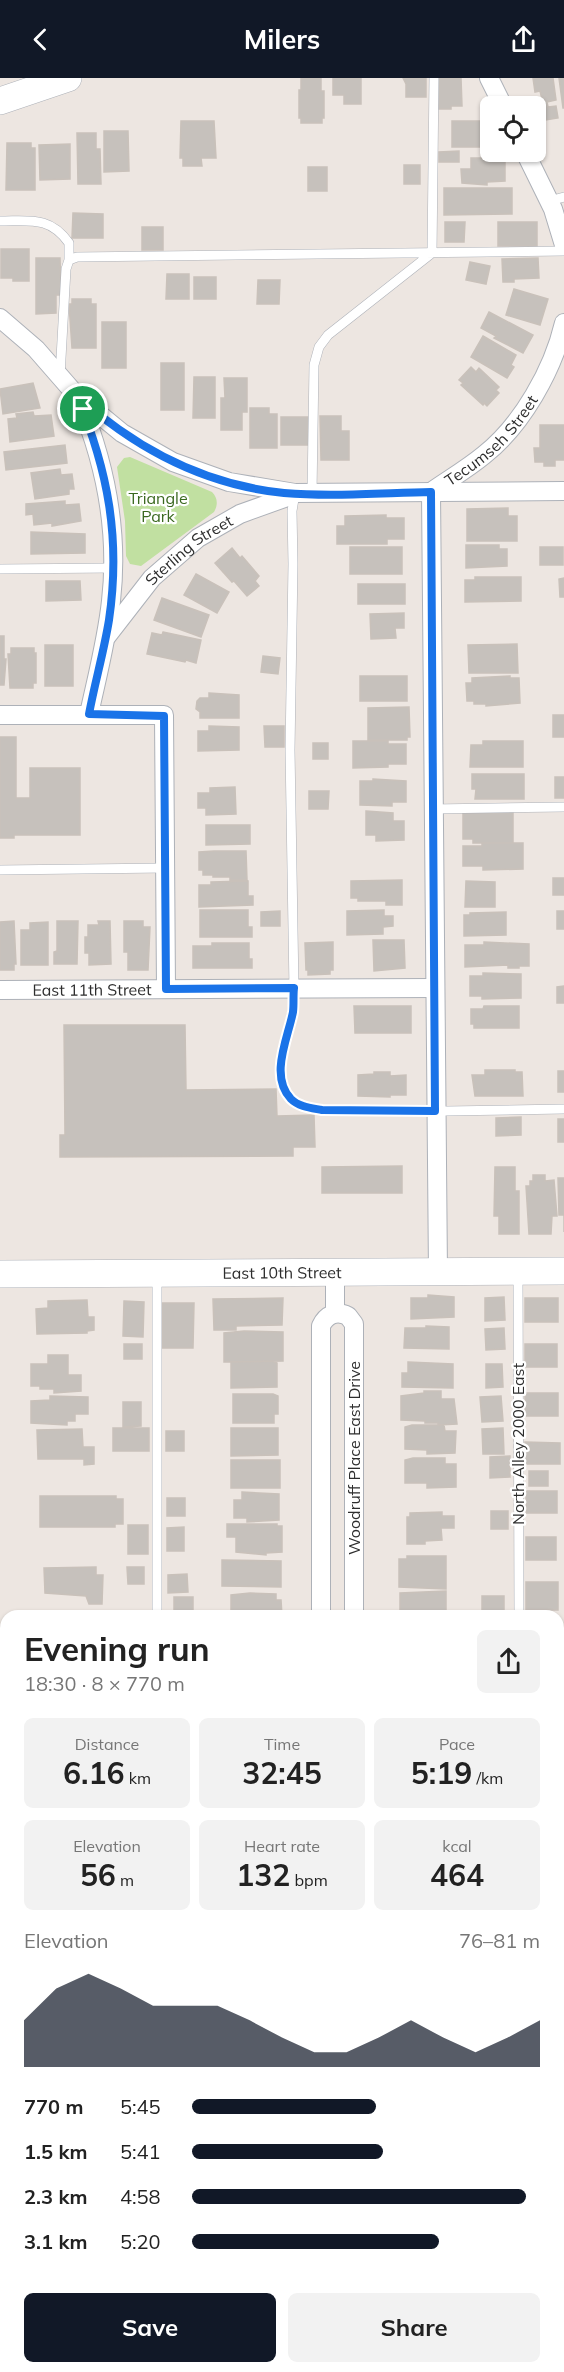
<!DOCTYPE html>
<meta charset="utf-8">
<style>
:root{--surface:#fff;--page:#f2f2f2;--text:#222;--muted:#767676;--accent:#111827}
body{margin:0;font-family:Mulish,sans-serif;background:var(--page);color:var(--text);height:100vh;display:flex;flex-direction:column;font-size:22px;white-space:nowrap}
*{box-sizing:border-box;margin:0}
p{font-size:20px;color:var(--muted)}
.icon{flex:none;width:33px;height:33px;fill:none;stroke:currentColor;stroke-width:2;stroke-linecap:round;stroke-linejoin:round}
.map{position:relative;flex:1;overflow:hidden}
.drawer{position:absolute;left:0px;top:1532px;width:564px;height:764px;display:flex;flex-direction:column;background:var(--surface);border-radius:18px 18px 0 0;box-shadow:0 2px 4px #0004}
.drawer>*{flex:none}
.buttons{position:absolute;left:480px;top:18px;display:grid;gap:12px}
.buttons a{display:grid;place-items:center;width:66px;height:66px;border-radius:9px;background:var(--surface);box-shadow:0 2px 4px #0004;font-size:30px}
.pin{position:absolute;display:grid;place-items:center;width:51px;height:51px;color:#fff;margin:-26px;border:3px solid #fff;border-radius:50%;box-shadow:0 2px 6px #0007}
.round{display:grid;place-items:center;flex:none;width:63px;height:63px;border-radius:9px;background:var(--page)}
.head{display:flex;align-items:center;justify-content:space-between;height:102px;padding:0 24px}
h1{font-size:33px;font-weight:700;line-height:45px}
.metrics{display:grid;grid-template-columns:repeat(3,1fr);gap:9px;height:102px;padding:6px 24px}
.metrics div{display:grid;align-content:center;border-radius:9px;background:var(--page);text-align:center}
.metrics b{font-size:30px;font-weight:700}
.metrics small{font-size:16px;font-weight:400}
.metrics p{font-size:16px}
.chart{height:168px;padding:12px 24px}
.chart p{display:flex;justify-content:space-between}
.chart svg{width:100%;height:108px;margin-top:6px;fill:var(--accent);opacity:.7}
.cta{display:flex;gap:12px;margin-top:auto;padding:12px 24px}
.cta a{flex:1;height:69px;border-radius:9px;background:var(--accent);color:#fff;font-size:24px;font-weight:700;line-height:69px;text-align:center}
.cta a+a{background:var(--page);color:var(--text)}
ul{padding:0 24px;list-style:none;font-size:20px}
li{display:grid;grid-template-columns:96px 72px 1fr;align-items:center;height:45px}
li i{height:15px;border-radius:8px;background:var(--accent)}
header{display:flex;justify-content:space-between;align-items:center;height:78px;padding:0 24px;background:var(--accent);color:#fff;font-size:27px;font-weight:700}
.map>svg:first-child{display:block}
.green{fill:#c1e0a1}
.building{fill:#c6c1bc;stroke:#c9c1ba;stroke-width:1.5}
.lines{fill:none;stroke-linecap:round;stroke-linejoin:round}
.lane-casing{stroke:#adb1b8;stroke-width:10}
.street-casing{stroke:#adb1b8;stroke-width:20}
.secondary-casing{stroke:#adb1b8;stroke-width:28}
.lane{stroke:#fff;stroke-width:9}
.street{stroke:#fff;stroke-width:18}
.secondary{stroke:#fff;stroke-width:27}
.route-casing{stroke:#fff;stroke-width:12}
.route{stroke:#1a73e8;stroke-width:8}
.labels{text-anchor:middle;stroke-width:4.5;stroke-linejoin:round;paint-order:stroke}
.street-label{font-size:16px;fill:#2d2d2d;stroke:#fff}
.park-label{font-size:16px;fill:#3a681f;stroke:#fff}
</style>
<header><svg class="icon" aria-label="back" viewBox="0 0 24 24"><path d="M15 5l-7 7 7 7"/></svg>Milers<svg class="icon" aria-label="share" viewBox="0 0 24 24"><path d="M12 15V3M7 8l5-5 5 5M5 13v7h14v-7"/></svg></header>
<div class="map">
<svg width="564" height="2294" viewBox="0 0 564 2294">
<rect width="100%" height="100%" fill="#ede6e1"/>
<path class="green" d="M130,379L212,414C218,420 218,427 214,434L141,488L130,486L126,478L125,443L117,389L124,380Z"/>
<path class="building" d="M301,0H321V13H324V40H322V45H301V40H299V12H301Z
M333,0H361V26H344V17H333Z
M403,0H426V19H406V6Z
M438,0H461L462,28H451V31H438Z
M533,0H553L556,22L547,24L548,29L556,28L558,40L540,43L538,29L544,28L543,25L540,13L535,14Z
M559,0H564V30H563Z
M181,43H214L216,80H201L202,88H183V80H180Z
M452,43H485V46H490V66H486V69H452Z
M104,53H128L129,93L104,94Z
M77,55H96V71H100L101,106H78Z
M7,65H31V70H35V112H6Z
M70,66V101L40,102L39,67Z
M459,73V84H439V74Z
M471,80H505V103L487,104V107L462,105L461,91H471Z
M404,87H420V106H404Z
M308,89H327V113H308Z
M444,110H512V136L444,137Z
M73,135L103,136V160H72Z
M445,144H465L464,164H445Z
M498,144H537V168H498Z
M142,149H163V172H142Z
M1,171H29V203H13V200H1Z
M36,180H60L61,217H56V235L36,236Z
M538,180L539,200L514,201V204H503L502,181Z
M470,184L490,188L486,206L466,202Z
M167,196H189V221H166Z
M194,199H216V221H194Z
M258,202H280L279,226H257Z
M514,211L548,221L540,247L506,237Z
M72,221H91V226H96V270H72L69,226H72Z
M489,234L533,257L523,275L494,260L496,258L481,250Z
M102,244H126V290H102Z
M483,258L516,277L511,287L514,289L507,300L471,279Z
M161,285H184V332H161Z
M471,289L476,294L479,290L499,309L496,312L499,315L487,328L484,325L483,327L461,307L463,305L459,302Z
M194,299H215V340H193Z
M224,300H247V334H242V352H221V320H225Z
M33,305L40,330L3,336L0,311Z
M250,330H269V336H277V370H250Z
M33,334L34,338L51,337L54,358L10,364L8,341L17,340L16,336Z
M320,338H341V353H349V382H321Z
M281,339H310V367H281Z
M540,347H564V382H555V388H544V384H535L534,370H540Z
M65,367L67,385L6,392L4,374Z
M60,391L61,397L72,396L74,411H69V416L35,421L31,395Z
M65,423V427L79,426L81,443L52,448V445L34,447L33,436L26,437V426Z
M508,430V438H517V463H467V431Z
M386,437V440H404V461H387V466H337V448H345V438Z
M31,454L85,456V475L31,476Z
M466,467H499V471H507V488L466,490Z
M350,469H402V496H350Z
M540,469H563V487H540Z
M232,470L240,480L242,478L259,498L255,503L259,508L247,518L234,503L232,504L215,485Z
M196,496L229,514L217,535L184,517Z
M475,499H521V523L465,524V502H475Z
M564,500V519H560L559,501Z
M46,503H80L81,522L46,523Z
M358,506H405V526H358Z
M162,520L209,537L201,559L154,542Z
M404,535V550H395L396,560L371,561L370,536Z
M163,554L201,562L196,585L186,582L185,584L147,576L152,555L162,557Z
M0,558H4V581H6L4,607H0Z
M517,566L518,595H469L468,567Z
M45,567H73V608H45Z
M11,570H34V575H36V605H33V610H10L8,576H11Z
M263,578L280,580L278,596L261,594Z
M360,598H407V623H360Z
M510,598V600H519L520,625L486,628V626H474V623H467L466,605H472V600Z
M209,615L239,617V640H200V634L196,631L197,623L200,620H209Z
M409,629L410,659H407V662H368V630Z
M553,637H564V659H553Z
M209,648L239,649V672L198,673V653H209Z
M264,648H284V669H265Z
M0,659H16V720H30V690H80V757H14V760H0Z
M353,663H388V666H406V686H388V689L353,690Z
M483,663H523V689H470L471,667H483Z
M313,665H328V681H313Z
M472,696H524V721H475L476,711H472Z
M555,699H564V720H555Z
M373,701L406,703V724H392V728L360,727V703H373Z
M235,709L236,736L206,737V730H198V715H210V710Z
M309,713H329L328,731H309Z
M366,733L393,735V743H404V762L376,763V757H366Z
M473,733H513V765H473V761H463V735H473Z
M206,747H250V766L206,767Z
M482,765H523V791L483,792V788H463V768H482Z
M214,773H246L247,802H230V799H213V797H203V792H199V774Z
M553,800H564V817H553Z
M402,802V827H386V823H358V820H351V803Z
M248,803V818H253V827L199,829V807H211V804Z
M466,803L495,804V829H465Z
M200,832H248V849H252V859H200Z
M384,832V838H393V848L383,849V856L347,857V833Z
M280,833V848H261V834Z
M557,833H564V851H557Z
M506,834V857L464,858V837H470V835Z
M14,843L16,886H14V892H0V844Z
M57,843H78L77,886H54V874L57,873Z
M98,843H110L111,886L89,887V875H85V859H88V847H99Z
M124,843H143V849H150L148,892H128V874H124Z
M48,844V887H21V852H30V845Z
M373,862H404L405,890L374,893Z
M333,864V892H330V896L308,897V892H306L305,865Z
M484,864L529,866V888H519V890H508V887L465,889V867H484Z
M212,865H249V881H252V890H193V868H212Z
M483,895L521,896V920L482,921V918H470V898H483Z
M564,908V925H557V909Z
M354,928H411V955H355Z
M484,928H519V950H474V946H471V931H483Z
M64,947H185L186,1012L276,1011L277,1038L314,1037L315,1069H293V1078L60,1079V1057H65Z
M485,992H515V994H522L523,1018H475L472,997H485Z
M558,993H564V1014H558Z
M374,994H390V998L406,997V1017H390V1019L358,1018V997L374,996Z
M521,1039V1057L496,1058V1040Z
M558,1041H564V1064H558Z
M402,1088V1115H322V1089Z
M495,1089H515V1113H519V1156H499V1138H494Z
M533,1097H545V1103L554,1102L557,1138H552L551,1156H529L526,1108H530V1103H533Z
M558,1100H564V1154V1137H559Z
M428,1217L454,1219V1239L411,1241V1220H428Z
M504,1219L505,1242L485,1243V1220Z
M283,1220L282,1247L236,1248V1252H214L213,1221Z
M525,1220H558V1244H525Z
M87,1222L88,1239H94V1252L87,1253V1255L37,1256L36,1231L48,1230V1223Z
M124,1223L144,1224L143,1259L123,1258Z
M162,1225H194L193,1270H162Z
M426,1248L449,1249V1271L404,1270L405,1250H426Z
M504,1250L505,1271L486,1272L485,1251Z
M244,1253L283,1254V1283L224,1284V1255Z
M124,1266H142V1281H124Z
M525,1266H557V1289H525Z
M48,1277H68V1297H81V1313L54,1315V1311H40V1308H31V1286H48Z
M272,1283L277,1285V1309L231,1310V1284Z
M408,1284L453,1286V1310L402,1309V1295H408Z
M486,1286H502L503,1309L486,1310Z
M424,1313H441V1321H454L457,1346L438,1347V1345H425V1343L401,1342V1318L424,1315Z
M525,1315H558V1338H525Z
M233,1316H273L278,1318V1336H274V1345H233Z
M50,1318L88,1319V1336H75V1343H67V1347L31,1345V1323L50,1322Z
M501,1318L503,1343L482,1344L480,1319Z
M123,1324H141V1348L123,1349Z
M412,1347H444L445,1353H456L455,1375L427,1376V1372L405,1371V1349Z
M113,1350H149V1373H113Z
M231,1350H278V1377L231,1378Z
M503,1350L504,1376H483L482,1351Z
M82,1351L83,1369H94V1386L84,1387V1381H38L37,1352Z
M166,1353H184V1373H166Z
M525,1364L560,1365V1386H525Z
M510,1378V1399L490,1400V1379Z
M413,1380H445V1386H456V1409L427,1410V1405H405V1382Z
M231,1382H280V1410H231Z
M529,1393H548V1408H529Z
M526,1413H557V1435H526Z
M242,1414L279,1416V1442L247,1444V1440H234V1422H242Z
M40,1418H116V1421H123V1446H115V1449H40Z
M167,1420H185V1438H167Z
M491,1433H508V1451H491Z
M442,1434V1438H454V1450H441L442,1462L425,1463V1466H407V1439H410V1435Z
M227,1446H277V1448H282V1474L266,1475V1477L236,1474V1459H227Z
M128,1447H148V1476H128Z
M184,1449V1473H167V1450Z
M526,1459H556V1482H526Z
M407,1478H446V1511L399,1509V1481H407Z
M222,1482L281,1483V1509L222,1508Z
M96,1489V1497H103L102,1526H89L86,1518L45,1515L44,1490Z
M127,1489H144V1506H128Z
M187,1496L188,1514L168,1515V1497Z
M526,1504H558V1532H526Z
M446,1513V1538H400V1515Z
M250,1515L276,1516V1522H281L282,1538H231V1517Z
M482,1518H504V1538H482Z
M174,1519H193V1537H174Z
M558,1635H560V1658H558Z
M558,1790H564V1822H558Z
M558,1829H564V1853H558Z
M558,1862H564V1886H558Z
M558,1900H564V1922H558Z
M558,1928H564V1952H558Z
M558,1962H564V1987H558Z
M558,1996H564V2019H558Z
M558,2031H564V2056H558Z
M558,2061H564V2087H558Z
M558,2131H564V2163H558Z
M41,2289H82V2294H41Z
M116,2289H148V2294H116Z
M179,2289H214V2294H179Z
M242,2289H280V2291H242Z
M399,2289H463V2294H399Z"/>
<g class="lines">
<defs>
<path id="lane" d="M549,123L564,119
M0,143C30,143 50,138 69,165V182
M60,298L66,191L69,182L77,179L564,173
M295,415L292,433L293,486L290,672L294,911C293,919 294,927 292,935C288,961 269,999 291,1021C299,1029 312,1030 322,1032L447,1033L564,1031
M312,415L314,287L319,269L328,257L432,175L434,0
M0,491L113,490
M433,731L564,729
M0,792L165,790
M518,1195L519,1538
M157,1538V1198
M155,2289V2294
M521,2289V2294"/>
<g id="street">
<path d="M489,0L503,28"/>
<path d="M525,74L553,131L564,167"/>
<path d="M0,240L36,271L77,318L122,355L173,384L229,404L295,415L564,413"/>
<path d="M79,322C106,387 119,453 111,523C107,561 97,599 89,636"/>
<path id="s1" d="M107,558L152,500L198,460L240,436L290,418"/>
<path d="M0,637H164L166,911"/>
<path id="s2" d="M0,912L434,910"/>
<path id="s3" d="M438,1195L431,414C448,402 467,391 484,377C522,347 553,292 564,245"/>
<path d="M335,1196V1235"/>
<path d="M321,1538V1248C326,1237 336,1232 348,1238L354,1246V1538"/>
<path d="M558,2186H564"/>
<path d="M0,2230V2240"/>
<path d="M320,2289V2294"/>
<path d="M354,2289V2294"/>
<path d="M535,2289V2294"/>
</g>
<g id="secondary">
<path d="M0,23L68,0"/>
<path id="s4" d="M0,1196L564,1193"/>
</g>
</defs>
<use href="#lane" class="lane-casing"/>
<use href="#street" class="street-casing"/>
<use href="#secondary" class="secondary-casing"/>
<use href="#lane" class="lane"/>
<use href="#street" class="street"/>
<use href="#secondary" class="secondary"/>
</g>
<g class="lines">
<defs>
<path id="route" d="M77,318C135,370 205,407 284,415C332,419 382,415 431,414L435,1033L322,1032C312,1030 299,1029 291,1021C269,998 288,960 293,934C294,926 293,918 294,910L166,911L164,638L89,636C95,604 104,573 109,542C121,461 108,392 77,318Z"/>
</defs>
<use href="#route" class="route-casing"/>
<use href="#route" class="route"/>
</g>
<g class="labels">
<g class="street-label">
<text dy="6" stroke="none"><textPath href="#s3" startOffset="861">Tecumseh Street</textPath></text>
<text dy="6" stroke="none"><textPath href="#s1" startOffset="120">Sterling Street</textPath></text>
<text dy="6" stroke="none"><textPath href="#s2" startOffset="92">East 11th Street</textPath></text>
<text dy="6" stroke="none"><textPath href="#s4" startOffset="282">East 10th Street</textPath></text>
<text transform="translate(518 1366) rotate(-90)" y="6">North Alley 2000 East</text>
<text transform="translate(354 1380) rotate(-90)" y="6">Woodruff Place East Drive</text>
</g>
<g class="park-label">
<text x="158" y="426">Triangle<tspan x="158" dy="18">Park</tspan></text>
</g>
</g>
</svg>
<div class="buttons">
<a><svg class="icon" aria-label="locate" viewBox="0 0 24 24"><circle cx="12" cy="12" r="6"/><path d="M12 2v4M12 18v4M2 12h4M18 12h4"/></svg></a>
</div>
<div class="pin" style="left:83px;top:331px;background:#1e9e55"><svg class="icon" aria-label="arrive" viewBox="0 0 24 24"><path d="M6 21V4h12l-3 4 3 4H6"/></svg></div>
<section class="drawer">
<div class="head"><div><h1>Evening run</h1><p>18:30 · 8 × 770 m</p></div><a class="round"><svg class="icon" aria-label="share" viewBox="0 0 24 24"><path d="M12 15V3M7 8l5-5 5 5M5 13v7h14v-7"/></svg></a></div>
<div class="metrics">
<div><p>Distance</p><b>6.16<small> km</small></b></div>
<div><p>Time</p><b>32:45</b></div>
<div><p>Pace</p><b>5:19<small> /km</small></b></div>
</div>
<div class="metrics">
<div><p>Elevation</p><b>56<small> m</small></b></div>
<div><p>Heart rate</p><b>132<small> bpm</small></b></div>
<div><p>kcal</p><b>464</b></div>
</div>
<div class="chart"><p><span>Elevation</span>76–81 m</p>
<svg viewBox="0 0 160 44" preserveAspectRatio="none"><path d="M0 44V25L10 12L20 6L30 12L40 19L50 19L60 19L70 25L80 32L90 38L100 38L110 32L120 25L130 32L140 38L150 32L160 25V44z"/></svg>
</div>
<ul>
<li><b>770 m</b>5:45<i style="width:53%"></i></li>
<li><b>1.5 km</b>5:41<i style="width:55%"></i></li>
<li><b>2.3 km</b>4:58<i style="width:96%"></i></li>
<li><b>3.1 km</b>5:20<i style="width:71%"></i></li>
</ul>
<div class="cta"><a>Save</a><a>Share</a></div>
</section>
</div>
